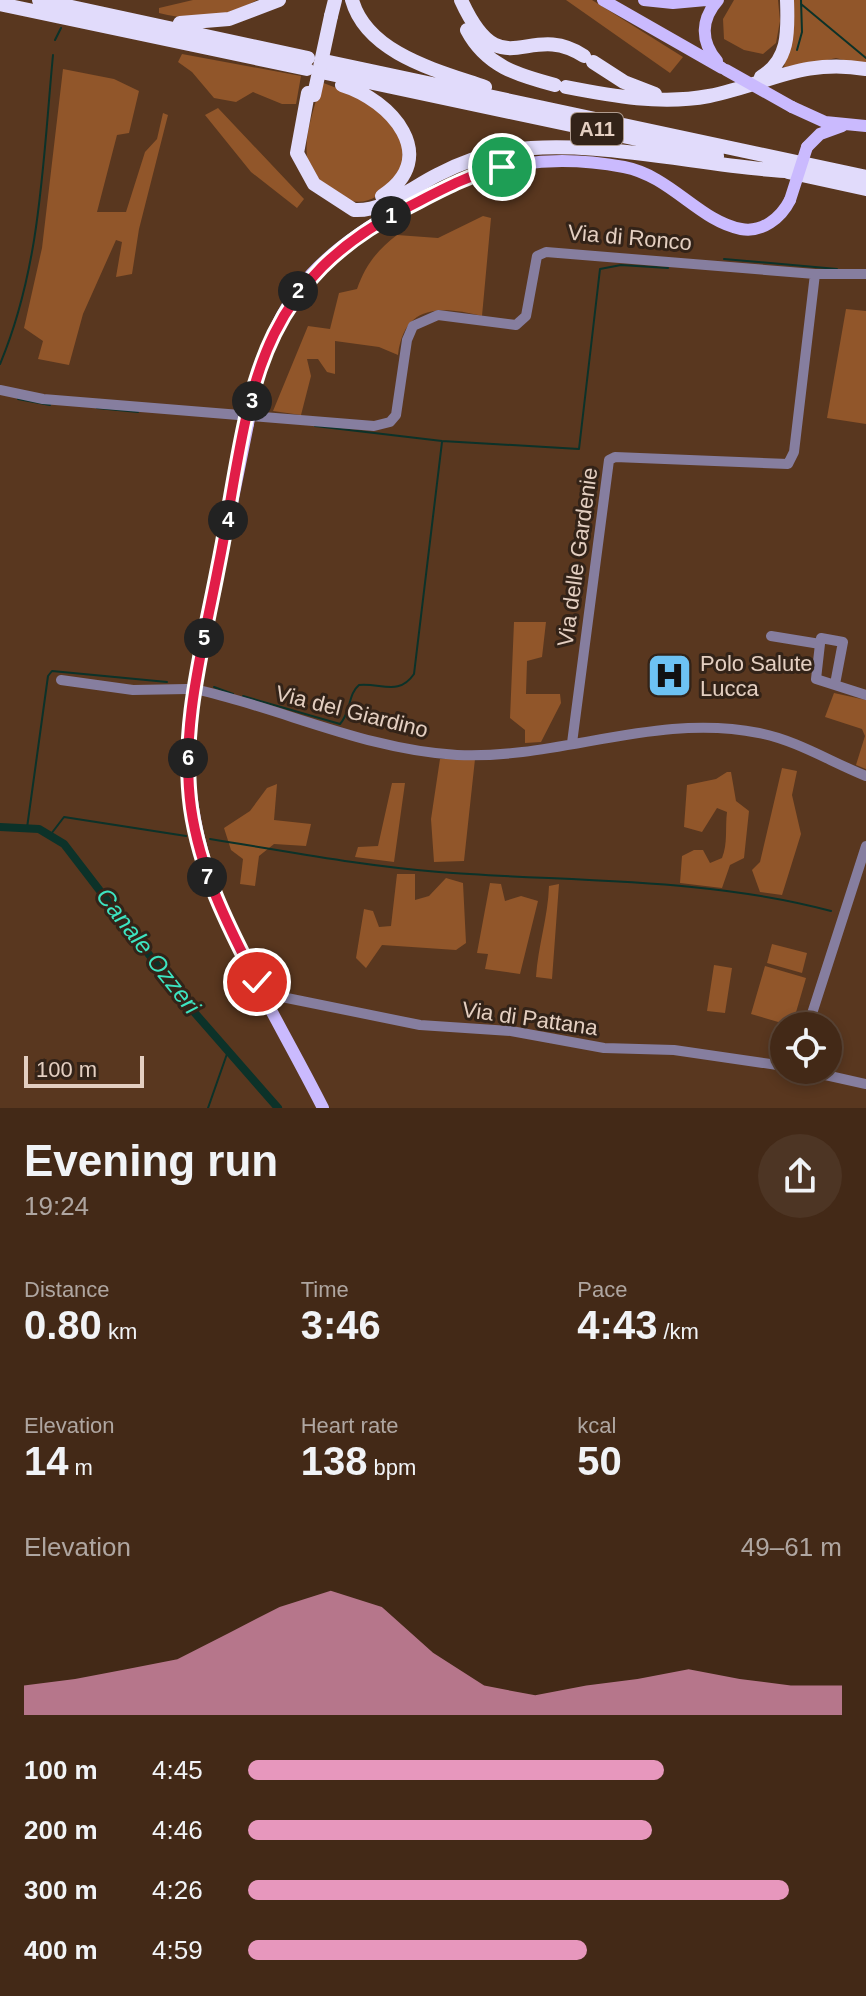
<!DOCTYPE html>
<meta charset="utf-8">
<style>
:root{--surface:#432917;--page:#4d3524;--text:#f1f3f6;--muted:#afa6a1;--line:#5b4536;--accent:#e797bd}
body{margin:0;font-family:Arial,sans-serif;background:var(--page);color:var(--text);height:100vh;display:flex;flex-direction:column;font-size:30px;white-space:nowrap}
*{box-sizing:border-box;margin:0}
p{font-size:26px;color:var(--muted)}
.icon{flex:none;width:44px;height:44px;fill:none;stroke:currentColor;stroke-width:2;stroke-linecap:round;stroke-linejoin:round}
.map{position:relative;height:1108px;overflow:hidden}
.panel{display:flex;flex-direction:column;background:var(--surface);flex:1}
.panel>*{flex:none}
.fabs{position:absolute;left:770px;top:1012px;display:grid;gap:16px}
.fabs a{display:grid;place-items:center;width:72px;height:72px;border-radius:50%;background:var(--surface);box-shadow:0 4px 12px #0003,0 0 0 2px var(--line);font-size:40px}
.scale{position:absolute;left:24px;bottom:20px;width:120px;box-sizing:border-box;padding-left:8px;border:4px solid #e4cfc1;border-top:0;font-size:22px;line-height:28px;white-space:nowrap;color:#e4cfc1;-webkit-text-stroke:6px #332318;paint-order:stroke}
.pin{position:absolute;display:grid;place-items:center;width:68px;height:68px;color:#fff;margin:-34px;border:4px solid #fff;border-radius:50%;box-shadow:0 2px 8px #0007}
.km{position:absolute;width:40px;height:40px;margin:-20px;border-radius:50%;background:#222;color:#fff;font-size:22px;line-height:40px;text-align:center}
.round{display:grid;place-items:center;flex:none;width:84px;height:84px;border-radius:42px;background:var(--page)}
.head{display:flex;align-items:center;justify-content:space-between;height:136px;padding:0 24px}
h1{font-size:44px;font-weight:600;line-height:60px}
.metrics{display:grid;grid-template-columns:repeat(3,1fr);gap:12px;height:136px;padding:8px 24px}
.metrics div{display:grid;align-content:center}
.metrics b{font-size:40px;font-weight:600}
.metrics small{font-size:22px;font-weight:400}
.metrics p{font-size:22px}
.chart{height:224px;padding:16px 24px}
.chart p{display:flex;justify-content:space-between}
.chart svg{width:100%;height:144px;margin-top:8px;fill:var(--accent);opacity:.7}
ul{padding:0 24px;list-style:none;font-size:26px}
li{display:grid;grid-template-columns:128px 96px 1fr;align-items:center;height:60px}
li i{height:20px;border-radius:10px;background:var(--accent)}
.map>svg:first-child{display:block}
.green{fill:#91562a}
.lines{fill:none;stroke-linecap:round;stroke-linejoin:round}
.stream{stroke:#0c3229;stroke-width:2}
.canal{stroke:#0c3229;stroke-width:8}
.minor{stroke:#867e9f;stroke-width:10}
.major{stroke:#cabafe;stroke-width:12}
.highway{stroke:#e1dbfb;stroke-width:14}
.major-bridge{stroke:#cabafe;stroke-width:12}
.highway-bridge{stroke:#e1dbfb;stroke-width:14}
.route-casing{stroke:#fff;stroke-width:16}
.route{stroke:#e11d48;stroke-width:10}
.labels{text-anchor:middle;stroke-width:6;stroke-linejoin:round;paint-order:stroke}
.shield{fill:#332318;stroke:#af9b8e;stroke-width:2}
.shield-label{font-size:20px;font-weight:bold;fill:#e4cfc1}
.street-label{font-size:22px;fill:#e4cfc1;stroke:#332318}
.poi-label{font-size:22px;fill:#e4cfc1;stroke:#332318;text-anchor:start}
.water-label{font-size:24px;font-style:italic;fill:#3de4c1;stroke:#332318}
</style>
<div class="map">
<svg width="866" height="1108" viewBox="0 0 866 1108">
<rect width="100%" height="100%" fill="#59371f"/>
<path class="green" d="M193,0H257C226,18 193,22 159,13V8Z
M566,0H592L683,57L670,73Z
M734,0H778L780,21L776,43L763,54L744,50L724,39L723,19Z
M790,0H866V66L836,58L784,70Z
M182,54L301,76L296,104H282L253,92L236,102L214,98L192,72L178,62Z
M63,69L114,79L139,91L129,133L117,135L97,212H126L145,152L157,139L163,113L168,115L139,229L132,274L116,277L122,242L116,240L83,314L69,365L38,359L43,341L24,328L42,248Z
M321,82L375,103L403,138L402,169C394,177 386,190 377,196C349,215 310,183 307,156C304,133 316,104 321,82Z
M218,108L304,199L297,208L251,172L205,115Z
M483,216L491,218L482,316C441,306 404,304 398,355L379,347L335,341V374L327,372L318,359H307L311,376L301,415L273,411L308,326L330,329L339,293L357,289C365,266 377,250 397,235L438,238Z
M846,309L866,311V424L827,418Z
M514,622H546L542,657L527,661L526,694H560L561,703L541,742L525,743V730L510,718Z
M834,693L866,700V769L856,765L865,736L862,729L825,717Z
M440,759H475L464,861L434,862L431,819Z
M782,768L797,771L792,795L801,834L782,895L760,892L752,870L760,862Z
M727,772H731L736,801L749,811L744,858L730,865L722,888L680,883L682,856L694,850H703L710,863L722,858C728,844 725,827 727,812L717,808L702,832L684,827L687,785L716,779Z
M392,783H405L394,862L355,857L358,847L378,846Z
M277,784L274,820L311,824L306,846L274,844L259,856L255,886L240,884L243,859L231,850L224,828L250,811L267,788Z
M397,874H415V900L429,896L446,878L463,883L466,943L456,950L382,945L366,968L356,958L364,909L373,911L379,927L391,926Z
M490,883L501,884L505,901L521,896L538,901L520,974L485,969L488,954L477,953Z
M559,884L552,979L536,977C538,946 548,917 549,886Z
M772,944L807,953L802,973L767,963Z
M714,965L732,968L725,1013L707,1011Z
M765,966L806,978L792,1026L751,1014Z"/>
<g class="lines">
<path class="stream" d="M801,4L866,58
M55,40L61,28
M797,50L802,32L801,0
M724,259L837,269
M0,364C41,267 43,159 53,55
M18,399L50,405
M97,408L138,412
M315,426L442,441L579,449L600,269L621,265L668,268
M214,687L233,694
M243,696L340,724C351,712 348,694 359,685C382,683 399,696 414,674L442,442
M27,828L48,676L52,671L167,682
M51,834L64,817L186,836
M210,839C286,851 362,866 439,872C568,882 705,877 831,911
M208,1108L228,1051"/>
<path class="canal" d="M0,827L39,829L64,844L187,1004L278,1108"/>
<path class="minor" d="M0,390L43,399L374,426L390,422L396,415L407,340L413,326L438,315L516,325L526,316L537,256L546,252L815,274H866
M771,636L820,644L816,679L866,695
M820,644L821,638L843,642L835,684
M61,680L133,690L187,689
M203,691C288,711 368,750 457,755C558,760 656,712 759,733C796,740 831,762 866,776
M572,743L609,460L615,457L788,464L794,452L815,274
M272,995L420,1025L511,1031L604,1048L674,1050L784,1066
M808,1026L866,846
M803,1070L866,1084"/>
<path class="major" d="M603,0L722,68
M644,0L673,3L706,0
M717,61C700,41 701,19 718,0
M792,107L825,122L866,126
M807,147L820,134L842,126
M251,408C259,366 272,325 298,290C342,231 449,175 521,164C554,159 592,161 624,167C671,176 699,221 741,229C762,233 781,218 790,200
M248,424L191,707C172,862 257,977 323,1108"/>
<path class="highway" d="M39,0L308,58
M352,0C367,54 439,71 485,87
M461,0C502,90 527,19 584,56
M0,4L307,69
M331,16L335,0
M180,23L229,19L279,0
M467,30C486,66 517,75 555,85
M329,62L866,177
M593,62L624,82L655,94
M326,73L717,156
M761,77C790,60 788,30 787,0
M342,85C391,100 442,157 382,196
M566,87C612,96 662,105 709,96C768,84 803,58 866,69
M308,93L297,153L314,184L354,210C383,212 411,188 437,175C458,164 482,155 506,151C588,137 699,166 785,171
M788,172L866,189"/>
<path class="major-bridge" d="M726,70L792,107
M790,200L807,147
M248,424L251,408"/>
<path class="highway-bridge" d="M314,95L331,16"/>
</g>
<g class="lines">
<defs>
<path id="route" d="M257,982C228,926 200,871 191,808C180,727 203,647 218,568C250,412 243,293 402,210C434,194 466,175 502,167"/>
</defs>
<use href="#route" class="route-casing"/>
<use href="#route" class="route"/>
</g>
<defs>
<symbol id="hospital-square" viewBox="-11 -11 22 22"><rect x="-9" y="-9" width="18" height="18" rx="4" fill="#6dc2f3" stroke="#332318"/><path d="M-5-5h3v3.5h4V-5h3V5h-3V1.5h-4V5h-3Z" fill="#111"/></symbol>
</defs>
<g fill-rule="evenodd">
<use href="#hospital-square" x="644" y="650" width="51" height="51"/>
</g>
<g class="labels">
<rect class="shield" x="571" y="113" width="52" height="32" rx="6"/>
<g class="shield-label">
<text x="597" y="136">A11</text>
</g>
<g class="street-label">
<text transform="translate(630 237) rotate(5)" y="8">Via di Ronco</text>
<text transform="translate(577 557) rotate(-82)" y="8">Via delle Gardenie</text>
<text transform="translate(352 711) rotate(14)" y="8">Via del Giardino</text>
<text transform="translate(530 1018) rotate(8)" y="8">Via di Pattana</text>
</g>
<g class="poi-label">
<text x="700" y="671">Polo Salute<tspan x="700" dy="25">Lucca</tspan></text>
</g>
<g class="water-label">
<text transform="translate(148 951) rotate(52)" y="8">Canale Ozzeri</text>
</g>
</g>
</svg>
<div class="fabs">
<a><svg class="icon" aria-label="locate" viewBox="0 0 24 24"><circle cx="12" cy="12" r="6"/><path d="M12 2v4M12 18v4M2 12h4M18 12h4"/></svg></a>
</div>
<div class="scale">100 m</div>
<div class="pin" style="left:502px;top:167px;background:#1e9e55"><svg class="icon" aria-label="arrive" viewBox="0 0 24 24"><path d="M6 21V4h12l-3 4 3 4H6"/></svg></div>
<div class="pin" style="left:257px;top:982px;background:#d93025"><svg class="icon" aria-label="check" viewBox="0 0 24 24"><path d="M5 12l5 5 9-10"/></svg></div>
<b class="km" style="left:391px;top:216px">1</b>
<b class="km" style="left:298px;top:291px">2</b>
<b class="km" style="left:252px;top:401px">3</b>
<b class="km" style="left:228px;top:520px">4</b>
<b class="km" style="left:204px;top:638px">5</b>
<b class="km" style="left:188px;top:758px">6</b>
<b class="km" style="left:207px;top:877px">7</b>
</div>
<section class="panel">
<div class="head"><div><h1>Evening run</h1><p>19:24</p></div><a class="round"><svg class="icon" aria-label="share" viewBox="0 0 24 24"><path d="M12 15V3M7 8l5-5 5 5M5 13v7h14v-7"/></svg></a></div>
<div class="metrics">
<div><p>Distance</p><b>0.80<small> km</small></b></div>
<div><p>Time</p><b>3:46</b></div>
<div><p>Pace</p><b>4:43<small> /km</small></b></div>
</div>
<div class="metrics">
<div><p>Elevation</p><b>14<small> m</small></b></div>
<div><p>Heart rate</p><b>138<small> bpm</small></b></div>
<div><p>kcal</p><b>50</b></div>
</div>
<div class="chart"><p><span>Elevation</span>49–61 m</p>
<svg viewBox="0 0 160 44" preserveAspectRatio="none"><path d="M0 44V35L10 33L20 30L30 27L40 19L50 11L60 6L70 11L80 25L90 35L100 38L110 35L120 33L130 30L140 33L150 35L160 35V44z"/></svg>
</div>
<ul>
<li><b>100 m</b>4:45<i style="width:70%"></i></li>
<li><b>200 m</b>4:46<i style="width:68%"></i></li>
<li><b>300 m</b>4:26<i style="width:91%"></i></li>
<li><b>400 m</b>4:59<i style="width:57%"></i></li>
</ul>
</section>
